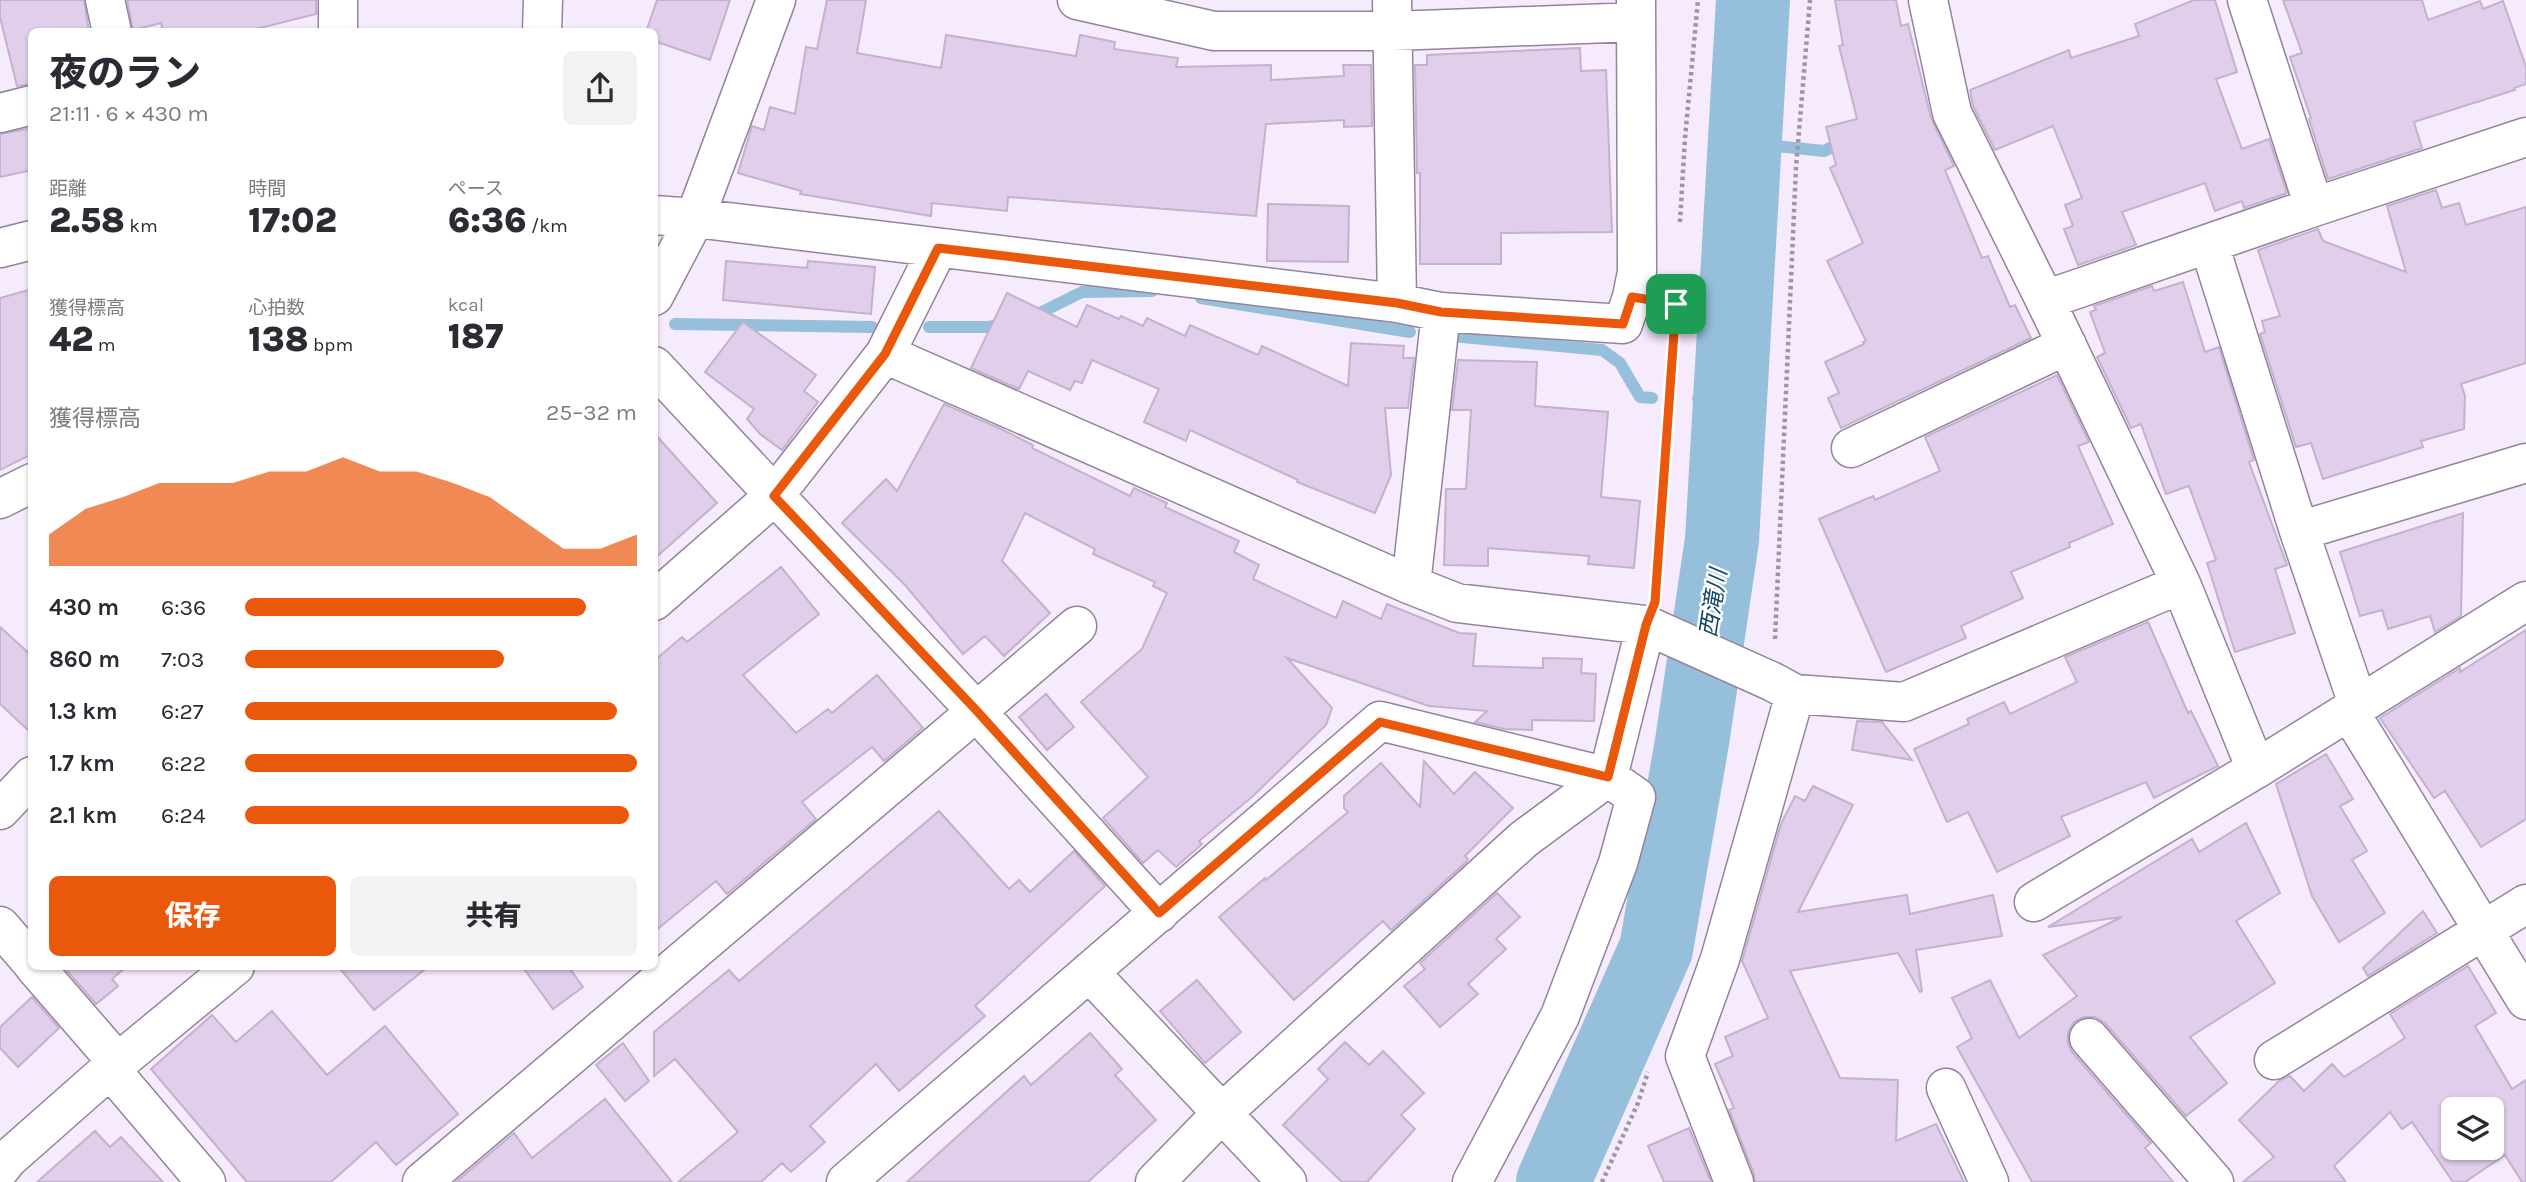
<!DOCTYPE html>
<html lang="ja">
<meta charset="utf-8">
<style>
:root{--surface:#fff;--page:#f2f2f3;--text:#2b2b33;--muted:#7c7c81;--accent:#ea580c}
body{margin:0;font-family:Karla,"Noto Sans JP",sans-serif;background:var(--page);color:var(--text);height:100vh;display:flex;flex-direction:column;font-size:26px;white-space:nowrap}
*{box-sizing:border-box;margin:0}
p{font-size:23px;color:var(--muted)}
.icon{flex:none;width:38px;height:38px;fill:none;stroke:currentColor;stroke-width:2;stroke-linecap:round;stroke-linejoin:round}
.map{position:relative;flex:1;overflow:hidden}
.panel{position:absolute;left:28px;top:28px;width:630px;height:942px;display:flex;flex-direction:column;background:var(--surface);border-radius:10px;box-shadow:0 2px 5px #0004}
.panel>*{flex:none}
.tools{position:absolute;left:2441px;top:1097px;display:grid;gap:14px}
.tools a{display:grid;place-items:center;width:63px;height:63px;border-radius:10px;background:var(--surface);box-shadow:0 2px 5px #0004;font-size:35px}
.pin{position:absolute;display:grid;place-items:center;width:60px;height:60px;color:#fff;margin:-30px;border-radius:14px;box-shadow:0 4px 10px #0006}
.round{display:grid;place-items:center;flex:none;width:74px;height:74px;border-radius:10px;background:var(--page)}
.headline{display:flex;align-items:center;justify-content:space-between;height:119px;padding:0 21px}
h1{font-size:38px;font-weight:800;line-height:52px}
.stats{display:grid;grid-template-columns:repeat(3,1fr);gap:10px;height:119px;padding:7px 21px}
.stats div{display:grid;align-content:center}
.stats b{font-size:35px;font-weight:800}
.stats small{font-size:19px;font-weight:400}
.stats p{font-size:19px}
.chart{height:196px;padding:14px 21px}
.chart p{display:flex;justify-content:space-between}
.chart svg{width:100%;height:126px;margin-top:7px;fill:var(--accent);opacity:.7}
.button{display:flex;gap:14px;margin-top:auto;padding:14px 21px}
.button a{flex:1;height:80px;border-radius:10px;background:var(--accent);color:#fff;font-size:28px;font-weight:800;line-height:80px;text-align:center}
.button a+a{background:var(--page);color:var(--text)}
ul{padding:0 21px;list-style:none;font-size:23px}
li{display:grid;grid-template-columns:112px 84px 1fr;align-items:center;height:52px}
li i{height:18px;border-radius:9px;background:var(--accent)}
.map>svg:first-child{display:block}
.lines{fill:none;stroke-linecap:round;stroke-linejoin:round}
.stream{stroke:#96bfdb;stroke-width:12}
.river{stroke:#96bfdb;stroke-width:74}
.building{fill:#e0ceea;stroke:#c3b1cd;stroke-width:2;fill-rule:evenodd}
.minor-casing{stroke:#94839e;stroke-width:41}
.path{stroke:#9e95a4;stroke-width:4.5;stroke-dasharray:3.5 3.5;stroke-linecap:butt}
.minor{stroke:#fff;stroke-width:38}
.route-casing{stroke:#fff;stroke-width:14}
.route{stroke:#ea580c;stroke-width:9}
.labels{text-anchor:middle;stroke-width:5;stroke-linejoin:round;paint-order:stroke}
.water-label{font-size:23px;font-style:italic;fill:#144662;stroke:#fdfdfd}
</style>
<div class="map">
<svg width="2526" height="1182" viewBox="0 0 2526 1182">
<rect width="100%" height="100%" fill="#f6ebfd"/>
<g class="lines">
<path class="stream" d="M1745,143L1824,151L1847,140
M1201,298L1410,332
M1030,318L1082,292L1152,291
M675,324L872,327
M929,327H988L1005,323
M1452,336L1602,350L1620,363L1640,397L1652,398
M1698,398L1730,399"/>
<path class="river" d="M1553,1182L1656,949L1692,742L1722,540L1753,0"/>
</g>
<path class="building" d="M0,0H84L89,32H32V84L17,86L0,17Z
M127,0H316V14L244,32H163L161,23L133,30Z
M657,0H730L710,60L654,41V32H646Z
M827,0H866L857,53L941,68L946,35L1076,56L1080,35L1115,42L1114,49L1178,58L1176,67L1271,65V80L1344,76L1343,65H1371L1372,126L1344,127V120L1266,124L1256,216L1008,197L1007,211L932,203L931,216L800,194L801,191L738,173L752,126L764,130L770,107L795,114L806,47L817,49Z
M1835,0H1896L1901,26L1908,24L1931,118L1954,166L1945,170L1982,258L1988,256L2010,307L2015,305L2031,338L1841,428L1828,398L1839,393L1825,362L1864,344L1863,342L1866,341L1827,261L1863,243L1830,168L1836,165L1826,127L1857,119L1839,46L1843,45Z
M2194,0H2215L2237,72L2216,79L2242,149L2269,139L2287,193L2244,208L2242,201L2215,211L2205,183L2122,212L2136,245L2078,265L2064,229L2073,226L2065,205L2082,198L2053,126L1995,150L1973,106L1970,90L2069,50L2071,58L2139,36L2135,24Z
M2283,0H2422L2428,20L2480,1L2483,9L2503,1L2526,67V84L2514,88L2515,90L2414,122L2422,148L2328,179L2309,119L2311,118L2290,57L2302,53Z
M1580,48L1581,71L1606,70L1612,232L1501,233V264H1420V173H1417L1415,65H1427V55Z
M32,128V170L0,177V134Z
M2436,190L2442,208L2459,203L2466,225L2526,207V363L2461,384L2465,396L2464,429L2421,441L2423,447L2323,479L2311,443L2296,447L2260,334L2265,332L2262,321L2280,316L2258,250L2318,229L2323,241L2406,272L2387,206Z
M1268,204L1349,206L1348,262L1267,261Z
M726,261L807,268L808,261L875,267L871,314L723,300Z
M2183,282L2205,352L2219,347L2254,460L2249,462L2287,565L2275,569L2295,633L2235,652L2207,563L2216,560L2189,486L2166,494L2141,424L2131,428L2097,357L2105,353L2090,312L2096,310L2094,306L2152,286L2154,291Z
M32,289V454L0,470V298Z
M1007,293L1077,327L1087,305L1119,319L1121,316L1143,326L1147,318L1185,336L1190,325L1258,355L1262,346L1348,386L1351,343L1404,346L1403,358H1414L1408,408H1385L1391,475L1375,513L1297,482L1298,480L1190,430L1186,441L1144,422L1159,389L1092,360L1082,383L1075,381L1070,390L1028,371L1019,389L971,368Z
M743,322L816,375L804,391L818,402L782,450L760,434L747,419L754,409L705,372Z
M1458,360L1537,362L1535,406L1608,412L1601,497L1640,501L1634,568L1588,564L1589,556L1488,548V566L1444,565L1446,489H1466L1471,410H1452Z
M2057,375L2089,442L2078,446L2113,524L2069,543L2070,547L2011,572L2023,598L1961,626L1966,638L1886,672L1819,519L1873,496L1875,500L1940,471L1925,437Z
M944,404L1001,429L1033,445L1032,448L1130,496L1134,488L1167,503L1165,507L1239,541L1234,552L1259,565L1253,579L1336,618L1343,601L1381,619L1387,604L1459,633L1476,634L1473,666L1543,668V658L1582,659L1581,673L1596,674L1594,721L1532,720V730L1504,729L1475,722L1487,711L1429,706L1287,658L1332,708L1326,725L1253,796L1199,841L1202,844L1176,867L1158,850L1143,863L1103,818L1148,777L1081,702L1142,649L1167,593L1153,586L1155,582L1093,554L1095,549L1025,513L1002,561L1050,613L1004,656L985,636L963,654L905,585L842,523L886,479L897,491Z
M654,433L717,503L654,559Z
M2463,513L2461,616L2435,632L2430,616L2388,629L2382,610L2360,616L2340,552Z
M781,567L819,614L743,675L796,733L828,709L832,713L877,675L923,728L884,761L872,747L802,802L816,819L727,894L716,881L654,932V661L682,637L687,642Z
M2148,622L2188,713L2191,711L2218,766L2154,798L2146,782L2061,817L2070,836L1997,872L1968,812L1947,822L1914,749L1969,724L1967,719L2004,702L2010,714L2077,682L2065,657Z
M0,627L32,656V734L0,704Z
M2526,630V819L2481,847L2445,791L2434,798L2380,718L2460,668V672Z
M1046,694L1074,727L1047,750L1019,717Z
M1857,721L1882,722L1912,760L1852,750Z
M2326,754L2353,799L2340,806L2367,851L2352,860L2385,913L2339,942L2312,896L2276,784Z
M1424,761L1454,794L1475,772L1513,808L1465,856L1468,859L1466,862L1391,930L1383,921L1294,1000L1219,917L1265,878L1266,880L1348,812L1344,808V796L1381,763L1420,807Z
M1813,786L1853,805L1798,912L1907,895L1910,914L1993,895L2002,936L1916,950L1922,991L1920,992L1898,953L1790,971L1840,1078L1898,1080L1896,1141L1936,1124L1964,1182H1755L1754,1174L1729,1110L1734,1108L1715,1064L1733,1056L1725,1037L1768,1018L1742,961L1781,824L1795,796L1805,801Z
M939,811L1009,889L1019,880L1030,892L1074,851L1105,886L975,1006L985,1016L899,1091L876,1064L810,1126L825,1142L791,1172L782,1163L761,1182H678L738,1132L675,1059L654,1076V1032L729,970L739,981Z
M2246,823L2280,893L2236,921L2275,983L2190,1037L2227,1083L2186,1116L2105,1023L2095,1017H2084L2074,1022L2068,1032V1043L2072,1052L2151,1143L2145,1148L2173,1182H2032L1957,1047L1972,1038L1952,998L1990,980L2019,1038L2077,996L2043,955L2122,917L2048,927L2192,839L2199,852Z
M1497,893L1520,917L1496,939L1506,949L1468,984L1478,994L1440,1027L1404,986L1425,969L1420,963Z
M2423,911L2437,933L2368,976L2363,968Z
M63,966H127L112,979L118,986L96,1004Z
M338,966H429L374,1010Z
M522,966H568L583,987L553,1009Z
M2468,966L2496,1013L2475,1026L2512,1089L2526,1080V1182H2522L2505,1155L2465,1182H2453L2412,1122L2402,1129L2390,1112L2334,1166L2346,1182H2243L2274,1157L2239,1120L2280,1080L2290,1076L2304,1091L2332,1064L2344,1077L2405,1038L2390,1014ZM2454,1110H2492V1148H2454Z
M1197,980L1241,1032L1205,1063L1160,1011Z
M32,997L59,1028L18,1067L0,1048V1027Z
M272,1011L327,1075L385,1026L458,1114L396,1165L376,1142L331,1182H247L151,1069L212,1015L236,1042Z
M1090,1033L1122,1069L1115,1075L1156,1120L1088,1182H907L1024,1076L1031,1085Z
M1345,1042L1369,1065L1383,1051L1424,1093L1401,1115L1415,1129L1367,1182H1342L1283,1125L1328,1079L1318,1069Z
M623,1043L649,1081L625,1101L596,1065Z
M605,1099L672,1182H456L514,1133L532,1158Z
M1689,1128L1711,1182H1664L1648,1146Z
M95,1131L110,1147L121,1137L163,1182H37Z"/>
<g class="lines">
<defs>
<path id="minor" d="M105,0L112,32
M1077,0L1214,31H1393L1636,22
M1392,0L1397,303
M1928,0L1952,113L2045,300L2181,584L2256,769L2526,601
M2247,0L2314,207
M338,32V0
M542,32L543,0
M0,113L32,105
M654,215L695,218L1397,303L1441,312L1623,324L1632,297L1637,272L1636,0
M2209,244L2299,531L2358,704
M0,248L32,240
M938,248L885,354L1411,585L1457,603L1646,625L1773,682L1795,694L1904,702L2181,584
M654,296L695,218L776,0
M2045,300L2314,207L2526,137
M654,366L976,711L1159,913
M1851,448L2067,345
M0,499L32,483
M2299,531L2526,463
M1411,585L1441,312
M654,601L774,496L885,354
M2349,711L2526,1000
M0,810L32,776
M2034,902L2256,769
M0,926L32,963
M34,966L118,1063
M1089,972L1287,1182
M2089,1038L2214,1182
M2274,1060L2526,904
M110,1069L206,1182
M1946,1088L1989,1182
M0,1169L8,1159L110,1069L235,966
M422,1182L1077,626
M846,1182L1380,721L1608,777L1646,625
M1155,1182L1223,1112L1524,839L1608,777L1636,797L1618,863L1560,1016L1472,1182
M1734,1182L1685,1056L1720,959L1795,694"/>
</defs>
<use href="#minor" class="minor-casing"/>
<path class="path" d="M1680,222L1685,138L1698,0
M1656,586L1676,304
M1775,639L1796,167L1810,0
M1602,1182L1638,1103L1648,1072"/>
<use href="#minor" class="minor"/>
</g>
<g class="lines">
<defs>
<path id="route" d="M938,248L1397,303L1441,312L1623,324L1632,297L1676,304L1655,602L1646,625L1608,777L1380,722L1159,913L976,710L774,496L885,354Z"/>
</defs>
<use href="#route" class="route-casing"/>
<use href="#route" class="route"/>
</g>
<g class="labels">
<g class="water-label">
<text transform="translate(1713 603) rotate(-81)" y="8">西滝川</text>
</g>
</g>
</svg>
<div class="tools">
<a><svg class="icon" aria-label="layers" viewBox="0 0 24 24"><path d="M12 4l9 5-9 5-9-5zM3 14l9 5 9-5"/></svg></a>
</div>
<div class="pin" style="left:1676px;top:304px;background:#1e9e55"><svg class="icon" aria-label="arrive" viewBox="0 0 24 24"><path d="M6 21V4h12l-3 4 3 4H6"/></svg></div>
<section class="panel">
<div class="headline"><div><h1>夜のラン</h1><p>21:11 · 6 × 430 m</p></div><a class="round"><svg class="icon" aria-label="share" viewBox="0 0 24 24"><path d="M12 15V3M7 8l5-5 5 5M5 13v7h14v-7"/></svg></a></div>
<div class="stats">
<div><p>距離</p><b>2.58<small> km</small></b></div>
<div><p>時間</p><b>17:02</b></div>
<div><p>ペース</p><b>6:36<small> /km</small></b></div>
</div>
<div class="stats">
<div><p>獲得標高</p><b>42<small> m</small></b></div>
<div><p>心拍数</p><b>138<small> bpm</small></b></div>
<div><p>kcal</p><b>187</b></div>
</div>
<div class="chart"><p><span>獲得標高</span>25–32 m</p>
<svg viewBox="0 0 160 44" preserveAspectRatio="none"><path d="M0 44V33L10 24L20 20L30 15L40 15L50 15L60 11L70 11L80 6L90 11L100 11L110 15L120 20L130 29L140 38L150 38L160 33V44z"/></svg>
</div>
<ul>
<li><b>430 m</b>6:36<i style="width:87%"></i></li>
<li><b>860 m</b>7:03<i style="width:66%"></i></li>
<li><b>1.3 km</b>6:27<i style="width:95%"></i></li>
<li><b>1.7 km</b>6:22<i style="width:100%"></i></li>
<li><b>2.1 km</b>6:24<i style="width:98%"></i></li>
</ul>
<div class="button"><a>保存</a><a>共有</a></div>
</section>
</div>
